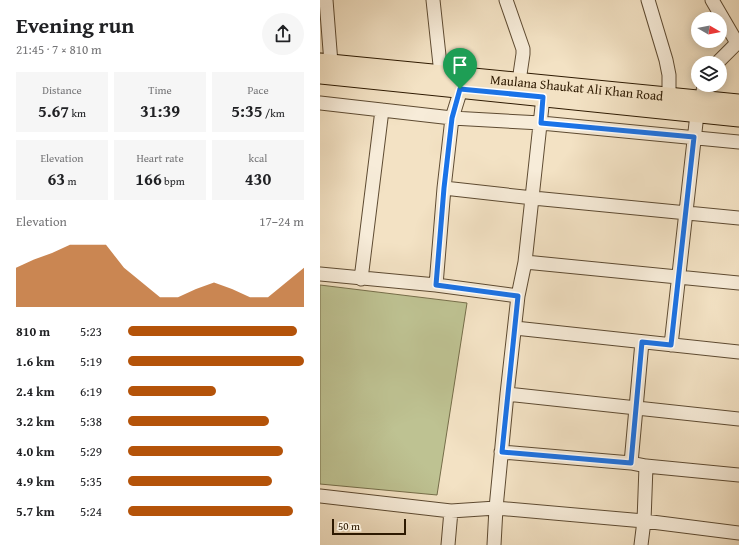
<!DOCTYPE html>
<meta charset="utf-8">
<style>
:root{--surface:#fff;--page:#f6f6f6;--text:#202124;--muted:#757577;--accent:#b45309}
body{margin:0;font-family:"Gentium Book Plus",serif;background:var(--page);color:var(--text);height:100vh;display:flex;flex-direction:column;font-size:15px;white-space:nowrap}
*{box-sizing:border-box;margin:0}
p{font-size:13px;color:var(--muted)}
.icon{flex:none;width:22px;height:22px;fill:none;stroke:currentColor;stroke-width:2;stroke-linecap:round;stroke-linejoin:round}
.map{position:relative;flex:1;overflow:hidden}
.side{display:flex;flex-direction:column;background:var(--surface);width:320px}
.side>*{flex:none}
.needle{width:26px;rotate:99deg}
.fabs{position:absolute;left:371px;top:12px;display:grid;gap:8px}
.fabs a{display:grid;place-items:center;width:36px;height:36px;border-radius:50%;background:var(--surface);box-shadow:0 2px 10px #0003;font-size:20px}
.scale{position:absolute;left:12px;bottom:10px;width:74px;box-sizing:border-box;padding-left:4px;border:2px solid #2d1901;border-top:0;font-size:11px;line-height:14px;white-space:nowrap;color:#2d1901;-webkit-text-stroke:3px #f7ecd9;paint-order:stroke}
.pin{position:absolute;display:grid;place-items:center;width:34px;height:34px;color:#fff;margin:-41px -17px;border-radius:50% 50% 50% 0;rotate:-45deg;box-shadow:0 0 4px #0007}
.pin .icon{rotate:45deg}
.round{display:grid;place-items:center;flex:none;width:42px;height:42px;border-radius:21px;background:var(--page)}
.headline{display:flex;align-items:center;justify-content:space-between;height:68px;padding:0 16px}
h1{font-size:22px;font-weight:800;line-height:30px}
.metrics{display:grid;grid-template-columns:repeat(3,1fr);gap:6px;height:68px;padding:4px 16px}
.metrics div{display:grid;align-content:center;border-radius:0px;background:var(--page);text-align:center}
.metrics b{font-size:17px;font-weight:800}
.metrics small{font-size:11px;font-weight:400}
.metrics p{font-size:11px}
.chart{height:112px;padding:8px 16px}
.chart p{display:flex;justify-content:space-between}
.chart svg{width:100%;height:72px;margin-top:4px;fill:var(--accent);opacity:.7}
ul{padding:0 16px;list-style:none;font-size:13px}
li{display:grid;grid-template-columns:64px 48px 1fr;align-items:center;height:30px}
li i{height:10px;border-radius:5px;background:var(--accent)}
main{display:flex;flex:1;min-height:0}
.map>svg:first-child{display:block}
.green{fill:#bec292;stroke:#766e4a}
.lines{fill:none;stroke-linecap:round;stroke-linejoin:round}
.minor-casing{stroke:#5e4b32;stroke-width:15}
.major-casing{stroke:#2d1901;stroke-width:19}
.minor{stroke:#f7ecd9;stroke-width:13}
.major{stroke:#f3e2c4;stroke-width:17}
.route-casing{stroke:#fff;stroke-width:8}
.route{stroke:#1a73e8;stroke-width:5}
.labels{text-anchor:middle;stroke-width:3;stroke-linejoin:round;paint-order:stroke}
.street-label{font-size:13px;fill:#2d1901;stroke:#f7ecd9}
</style>
<main>
<section class="side">
<div class="headline"><div><h1>Evening run</h1><p>21:45 · 7 × 810 m</p></div><a class="round"><svg class="icon" aria-label="share" viewBox="0 0 24 24"><path d="M12 15V3M7 8l5-5 5 5M5 13v7h14v-7"/></svg></a></div>
<div class="metrics">
<div><p>Distance</p><b>5.67<small> km</small></b></div>
<div><p>Time</p><b>31:39</b></div>
<div><p>Pace</p><b>5:35<small> /km</small></b></div>
</div>
<div class="metrics">
<div><p>Elevation</p><b>63<small> m</small></b></div>
<div><p>Heart rate</p><b>166<small> bpm</small></b></div>
<div><p>kcal</p><b>430</b></div>
</div>
<div class="chart"><p><span>Elevation</span>17–24 m</p>
<svg viewBox="0 0 160 44" preserveAspectRatio="none"><path d="M0 44V20L10 15L20 11L30 6L40 6L50 6L60 20L70 29L80 38L90 38L100 33L110 29L120 33L130 38L140 38L150 29L160 20V44z"/></svg>
</div>
<ul>
<li><b>810 m</b>5:23<i style="width:96%"></i></li>
<li><b>1.6 km</b>5:19<i style="width:100%"></i></li>
<li><b>2.4 km</b>6:19<i style="width:50%"></i></li>
<li><b>3.2 km</b>5:38<i style="width:80%"></i></li>
<li><b>4.0 km</b>5:29<i style="width:88%"></i></li>
<li><b>4.9 km</b>5:35<i style="width:82%"></i></li>
<li><b>5.7 km</b>5:24<i style="width:94%"></i></li>
</ul>
</section>
<div class="map">
<svg width="419" height="545" viewBox="0 0 419 545">
<rect width="100%" height="100%" fill="#f3e2c4"/>
<filter id="stains"><feTurbulence type="fractalNoise" baseFrequency=".005" numOctaves="4"/><feColorMatrix values="0 0 0 0 .2 0 0 0 0 .09 0 0 0 0 .02 0 0 0 .5 -.17"/></filter>
<radialGradient id="worn" r=".72"><stop offset=".6" stop-color="#630" stop-opacity="0"/><stop offset="1" stop-color="#630" stop-opacity=".3"/></radialGradient>
<path class="green" d="M0,285L147,303L117,495L0,484Z"/>
<g class="lines">
<defs>
<path id="minor" d="M6,0L11,63
M113,0L121,74
M186,0L203,49V54L199,81
M328,0L346,60L349,75V95
M392,0L417,43
M397,63L419,41
M382,98L384,85
M0,103L132,118L221,123L419,142
M124,188L213,198L419,218
M205,262L419,283
M0,274L116,285L198,296
M41,279L62,110
M116,285L124,188L132,118L141,89
M195,328L419,352
M351,345L377,114
M187,394L419,419
M181,452L311,463L326,466L419,475
M311,463L322,342
M0,496L131,511L176,508L324,521L419,533
M128,545L131,511
M174,545L176,508L187,394L198,296L205,262L223,97
M321,545L324,521L326,466"/>
<g id="major">
<path id="s1" d="M0,62L419,103"/>
<path d="M0,75L419,118"/>
</g>
</defs>
<use href="#minor" class="minor-casing"/>
<use href="#major" class="major-casing"/>
<use href="#minor" class="minor"/>
<use href="#major" class="major"/>
</g>
<g class="lines">
<defs>
<path id="route" d="M140,89L223,97L221,123L374,137L351,345L322,342L311,463L182,452L198,296L116,285L124,188L132,118Z"/>
</defs>
<use href="#route" class="route-casing"/>
<use href="#route" class="route"/>
</g>
<g class="labels">
<g class="street-label">
<text dy="5" stroke="none"><textPath href="#s1" startOffset="258">Maulana Shaukat Ali Khan Road</textPath></text>
</g>
</g>
<rect width="100%" height="100%" filter="url(#stains)"/>
<rect width="100%" height="100%" fill="url(#worn)"/>
</svg>
<div class="fabs">
<a><svg class="needle" viewBox="-14 -14 28 28"><path d="M0-13l5 13h-10z" fill="#e53935"/><path d="M0 13l5-13h-10z" fill="#757577"/></svg></a>
<a><svg class="icon" aria-label="layers" viewBox="0 0 24 24"><path d="M12 4l9 5-9 5-9-5zM3 14l9 5 9-5"/></svg></a>
</div>
<div class="scale">50 m</div>
<div class="pin" style="left:140px;top:89px;background:#1e9e55"><svg class="icon" aria-label="arrive" viewBox="0 0 24 24"><path d="M6 21V4h12l-3 4 3 4H6"/></svg></div>
</div>
</main>
